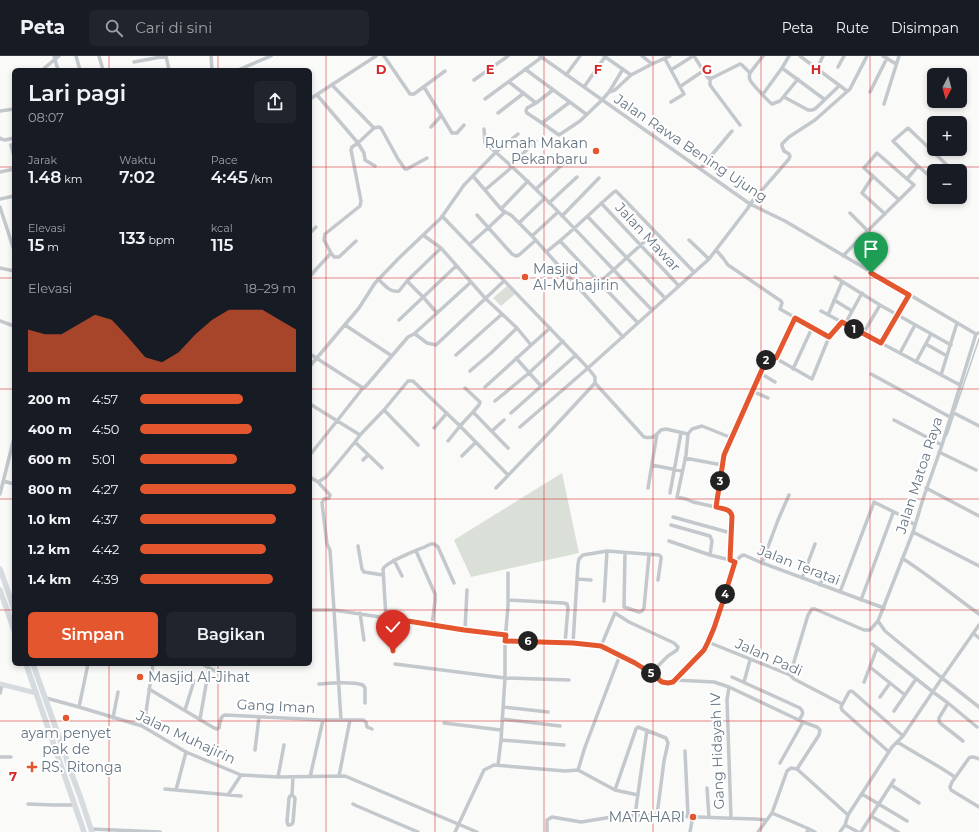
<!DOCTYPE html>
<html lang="id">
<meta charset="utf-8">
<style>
:root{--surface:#171b24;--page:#20242c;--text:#f1f3f6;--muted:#9ea1a6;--line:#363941;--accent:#e4572e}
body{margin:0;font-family:Montserrat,sans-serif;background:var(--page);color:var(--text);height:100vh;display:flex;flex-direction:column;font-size:15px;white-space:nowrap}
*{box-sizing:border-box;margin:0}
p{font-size:13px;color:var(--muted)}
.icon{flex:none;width:22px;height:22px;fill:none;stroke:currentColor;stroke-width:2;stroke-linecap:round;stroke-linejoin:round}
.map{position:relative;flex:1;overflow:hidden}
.drawer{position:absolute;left:12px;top:12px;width:300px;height:598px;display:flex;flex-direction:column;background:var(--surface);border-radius:6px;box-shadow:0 2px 6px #0003}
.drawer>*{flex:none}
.needle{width:26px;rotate:186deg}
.buttons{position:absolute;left:927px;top:12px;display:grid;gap:8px}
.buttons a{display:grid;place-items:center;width:40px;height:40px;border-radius:6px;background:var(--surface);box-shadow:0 2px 6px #0003;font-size:20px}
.pin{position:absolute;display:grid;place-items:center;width:34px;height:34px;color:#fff;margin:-41px -17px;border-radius:50% 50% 50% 0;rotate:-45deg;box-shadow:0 0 4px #0007}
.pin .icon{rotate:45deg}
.km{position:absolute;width:20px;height:20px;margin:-10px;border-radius:50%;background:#222;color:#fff;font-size:11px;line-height:20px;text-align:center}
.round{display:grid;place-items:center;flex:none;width:42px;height:42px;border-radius:6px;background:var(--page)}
.headline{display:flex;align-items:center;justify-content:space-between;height:68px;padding:0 16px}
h1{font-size:22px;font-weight:600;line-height:30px}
.figures{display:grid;grid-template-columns:repeat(3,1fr);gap:6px;height:68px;padding:4px 16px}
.figures div{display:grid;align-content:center}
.figures b{font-size:17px;font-weight:600}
.figures small{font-size:11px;font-weight:400}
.figures p{font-size:11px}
.chart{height:112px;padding:8px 16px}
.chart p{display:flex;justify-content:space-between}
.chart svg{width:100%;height:72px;margin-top:4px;fill:var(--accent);opacity:.7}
.primary-button{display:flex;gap:8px;margin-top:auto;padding:8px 16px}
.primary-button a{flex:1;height:46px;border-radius:6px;background:var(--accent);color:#fff;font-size:16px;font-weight:600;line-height:46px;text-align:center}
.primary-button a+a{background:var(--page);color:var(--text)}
ul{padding:0 16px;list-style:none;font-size:13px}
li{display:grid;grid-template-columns:64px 48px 1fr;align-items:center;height:30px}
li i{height:10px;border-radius:5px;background:var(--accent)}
header{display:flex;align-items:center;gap:24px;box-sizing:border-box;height:56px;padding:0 20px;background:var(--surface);border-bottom:1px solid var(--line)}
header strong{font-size:19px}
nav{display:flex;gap:22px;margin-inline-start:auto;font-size:14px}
.search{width:280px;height:36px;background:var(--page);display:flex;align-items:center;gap:10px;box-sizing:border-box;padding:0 14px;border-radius:6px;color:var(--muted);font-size:15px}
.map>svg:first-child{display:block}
.green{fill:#dadfd7}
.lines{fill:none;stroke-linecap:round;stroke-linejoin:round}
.stream{stroke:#bbc7cb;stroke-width:1.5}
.street{stroke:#c3c8cc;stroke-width:3.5}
.secondary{stroke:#d6dbdf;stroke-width:5}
.primary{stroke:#d6dbdf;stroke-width:5.5}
.route-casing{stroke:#fff;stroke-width:8}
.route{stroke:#e4572e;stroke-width:5}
.grid{fill:none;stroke:#d62828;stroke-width:1;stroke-opacity:0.55}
.poi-dot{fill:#e4572e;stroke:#fff;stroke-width:1.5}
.labels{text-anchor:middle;stroke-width:4;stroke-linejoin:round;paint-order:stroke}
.poi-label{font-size:14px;fill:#657683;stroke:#fff;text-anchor:start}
.street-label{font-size:14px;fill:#657683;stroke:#fff}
.grid-label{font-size:13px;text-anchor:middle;font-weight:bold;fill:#d62828;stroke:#fff;stroke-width:4;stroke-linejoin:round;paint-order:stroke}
</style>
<header>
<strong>Peta</strong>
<div class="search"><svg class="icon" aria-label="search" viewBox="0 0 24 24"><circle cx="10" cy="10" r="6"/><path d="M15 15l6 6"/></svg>Cari di sini</div>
<nav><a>Peta</a><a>Rute</a><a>Disimpan</a></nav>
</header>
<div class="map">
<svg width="979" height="776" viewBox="0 0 979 776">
<rect width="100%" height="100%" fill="#fafaf8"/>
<path class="green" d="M507,230L515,238L501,250L493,242Z
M562,417L579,497L471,521L454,484Z"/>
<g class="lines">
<path class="stream" d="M955,354L979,283
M947,379L954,358"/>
<path class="street" d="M54,0L58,14
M76,0L80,14
M99,0L103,14
M211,0L212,14
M384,0L410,38H414L445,15
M540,0L750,148L785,165L976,278L979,277
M604,0L631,19
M642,0L652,8
M694,0L708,22H712L740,8L742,9L750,17L763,0
M800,0L847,35
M883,0L896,8
M665,3L684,38L671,46
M134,6L166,0L169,14
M838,11L844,0
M782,12L824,43
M525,13L586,58
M817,13L823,0
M42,14L59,0
M238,14L271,0
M671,14L693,0
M750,17C749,21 749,20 750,24C752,28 768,45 772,48L780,45L798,23
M566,19L580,0
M710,22V29L740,69
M474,24L508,0
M509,26L536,47
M332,29L374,72
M681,30L703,15
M424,31L443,62L452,77H457L464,69
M584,31L605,1
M553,34L536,47L527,52L526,55L527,57L542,67L559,79L580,65L602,44L609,36L615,34L631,19L652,8L670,0
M609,36L623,13
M870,36L887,2
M763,38L782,12L789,0
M317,39L358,87L364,97L365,104L375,110
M784,41L808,54H812L815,53L839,30
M310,43L376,0
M485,43L542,1
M884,48L899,0
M0,55L14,53
M498,57L524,37
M542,67L570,46
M431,71L441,60
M484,73L485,87C546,138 597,198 652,254
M0,82L1,83L5,84L14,82
M11,89L14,100
M511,109L536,85
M918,110L893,85L908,72L949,111
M700,113L732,75
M0,116L14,113
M873,120L862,137L885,158
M907,123L918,110L934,124
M536,133L564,107
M485,134L512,111
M0,143L14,140
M310,146V148
M549,147L577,121
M601,147L679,230
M0,151L14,194
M501,153L528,125
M505,156L511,159L532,180
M558,156L532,180L623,281
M850,157L867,174
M477,159L512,198L516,200L519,199L536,184
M442,160L588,312L595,321V327L544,382L496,432
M562,160L599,122
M588,161L665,242
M519,167L545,142
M310,177L316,171
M423,179L441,192L486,243L517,272L531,289
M689,184L709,203
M560,185L638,267
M470,188L489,171L505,156L501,153L473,120
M716,194L723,202L728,209L781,245L782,247L780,253L829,281
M546,196C570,178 591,156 614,136L616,135L694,216
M331,197L334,201H339L356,185
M843,200C866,176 890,153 914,129L877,97L864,112L899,144
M0,212L14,215
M310,220L331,197L324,184L325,178L360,150L361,145L351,94L352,91L358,87L374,72L379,71L381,72L398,103L405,113H407L427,102
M835,221L880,249L951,289
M378,223C385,229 390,237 399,235L407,225L441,192
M407,225L423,241L437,257
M599,227L655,176
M834,244L852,255
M821,255L960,329
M828,259L842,226
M399,264L456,210
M0,265L14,270
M845,268L862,237
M345,269L392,300
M415,278L427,287L436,289L504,225
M863,278L880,249
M881,287L909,239
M926,288L947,300
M900,297L915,269
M310,298L363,332L310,399
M456,299L502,258
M516,302L541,330
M776,302L795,262
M916,306L931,278
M310,310L359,252L375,227L398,203L441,162L464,129L496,96L518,78
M793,313L812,272
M470,315L491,297L517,272
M760,317L775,326
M871,318L950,361
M941,319L957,267
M595,327L644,381C654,383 655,380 661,374L666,373L688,378
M485,331L550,272
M363,332L366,330L408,281L414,278L471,226
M465,332L480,346L479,349L473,356
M752,335L768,342
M495,345L529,317L563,285
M310,348L360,379
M384,354L418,389
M952,356L979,370
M511,357L576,299
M894,364L942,389
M520,371L588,312L709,203L748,152L750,148L789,103L790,100L789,98L784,95L782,90V88L789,81L815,64L850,33L867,0
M434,372L447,357
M492,375L504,364
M448,385L460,370L508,419
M355,386L382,412
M939,396L976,414
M462,400L476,386
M685,402L722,409
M363,404L368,399
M652,409L682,415
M310,421L318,426L326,421L355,386L360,379L384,354L408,325H413L460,370L473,356L508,392
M3,425L14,428
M318,426L330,439L329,442L324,443L322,447L327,488L330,494L334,554L341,664
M648,432L657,378
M926,432L979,460
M670,437L681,377
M0,438L14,382
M716,451L724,399L768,300L770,299L812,323L829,281L842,266
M673,461L731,477
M671,469L710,480L712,485L710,499
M913,476L979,510
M669,485L710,499L730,504
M358,490L362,513L364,516L383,519
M416,495L435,538V545L432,569
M625,497L624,551L639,556L642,555L644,552L649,499
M902,503L905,504C931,521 954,540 979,558
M394,504L402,520
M730,504L732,460L731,456L729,454L693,446L686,443L677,441L686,399L688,378L692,373L702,370L732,382
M762,507L778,464L789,439
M802,522L815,488
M577,523L591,524
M820,529L824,519
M840,536L874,446L900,459L915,469
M508,544L564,547L567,548L568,552L565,587
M861,544L893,457
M604,545L607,495
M310,554H334L465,574L506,579
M360,557L364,584
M386,562L383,513C387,505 421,493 431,488H434L438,491L454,527
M389,562L393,595
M878,565L885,575L942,622L903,680L897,686L941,712L955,721
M979,569L942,622L979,651
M465,574L467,534
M973,577L979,582
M505,585L573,587L601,590L635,607L651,617L662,626L669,627L673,626L704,594L708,586L714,572L722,548L735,506L741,500L744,499L762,507L884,552
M708,586L790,619L794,623L842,648
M573,587L578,508L579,503L583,499L607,495L659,499L661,501V503L658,524
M872,588L933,636L948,647L977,671
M601,590L615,557L629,566L674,587L678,591L677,594L668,600L651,617
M202,608L226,621
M395,608L505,622L569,624
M870,611L905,639
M790,619L808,559L812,553H815L864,574H870L878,565L913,476L923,443L942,389L976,278
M732,621L800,652C805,657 802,659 799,664
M675,624L714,626L729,631L727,644L731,762
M744,626L750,604
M864,626L877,592
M319,628C332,627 351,625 363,629L365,632V647
M729,631L803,666L817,671L820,674L819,679L797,713
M149,633L214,672L217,673L219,672C220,667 220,660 225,659L323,664H363L366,666L367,671L372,673
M0,637L2,629
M880,641L890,627
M46,642L79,651L142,670L186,696L241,719L278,721L345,720L477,776
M948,647L939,662V665L940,667L963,685
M79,651L88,608
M503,651L548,656
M185,654L194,625
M894,655L916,623
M113,662L118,636
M200,663L209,612
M502,663L560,670
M444,667L501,674
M142,670L145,663L153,608
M501,684L564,689
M255,694L259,661
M685,695L688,760
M889,696L842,654L841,651L849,636L851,635L853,636L903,680
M0,701H11
M979,703C975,701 972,700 969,702L952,726L950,731L951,734L979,751
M780,707L803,666
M498,709L501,684L505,622V585L508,550V517
M578,714L585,691L620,599
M339,720L350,664
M278,721L284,689
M310,721L323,664
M891,729L919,747
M707,732L709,761
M165,733L241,740
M176,734L186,696
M615,734L636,673L638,671L666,682L668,687L664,705L657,759
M862,738L907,765
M228,739L241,719
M292,739L295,742L293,766L292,768L290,769H288L287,766L289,742L290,740L292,739L293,721
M28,748L53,749H75
M353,748L357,750L418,776
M772,757L807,772L809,773L807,776
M635,759L647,674
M848,759L845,769L858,776
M871,760L898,776
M91,773L160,776
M809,773L815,776
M455,776L484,714L494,709L565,715L578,714L615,734L638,739
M547,776V764L552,761L581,766L612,761L646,759L724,762L755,763L766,764
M690,776L693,760
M758,776L772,757L787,715L791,712L797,713L848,759L892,691L897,686
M840,776L845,769
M861,776L894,724"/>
<path class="secondary" d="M0,628L36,637"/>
<path class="primary" d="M0,513L14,553
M0,534L14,574
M26,608L84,776
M33,608L64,695L69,711L80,740L92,776"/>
</g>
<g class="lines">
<defs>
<path id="route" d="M393,595L389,562L464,574L506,579L505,585L573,587L601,590L635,607L651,617L662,626L668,627L673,626L704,594L708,586L714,572L722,548L735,506L730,504L732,460C730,452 722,453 716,451L724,399L768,300L770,299L776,302L795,262L829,281L842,266L881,287L909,239L871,217"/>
</defs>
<use href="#route" class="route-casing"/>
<use href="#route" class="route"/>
</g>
<path class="grid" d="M109,0V14M218,0V14M326,0V776M435,0V776M544,0V776M653,0V776M761,0V776M870,0V776M0,111H14M310,111H979M0,222H14M310,222H979M0,333H14M310,333H979M0,443H14M310,443H979M0,554H14M310,554H979M109,608V776M218,608V776M0,665H979"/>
<g class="poi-dot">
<circle cx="596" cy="95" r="4"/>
<circle cx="525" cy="221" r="4"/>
<circle cx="140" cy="621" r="4"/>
<circle cx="66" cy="662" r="4"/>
<path d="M30 705h4v4h4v4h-4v4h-4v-4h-4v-4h4z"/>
<circle cx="693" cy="761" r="4"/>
</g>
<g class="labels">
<g class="poi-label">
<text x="588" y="92" text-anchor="end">Rumah Makan<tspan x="588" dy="16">Pekanbaru</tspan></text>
<text x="533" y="218">Masjid<tspan x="533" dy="16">Al-Muhajirin</tspan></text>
<text x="148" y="626">Masjid Al-Jihat</text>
<text x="66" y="682" text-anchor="middle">ayam penyet<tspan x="66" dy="16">pak de</tspan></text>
<text x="41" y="716">RS. Ritonga</text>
<text x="685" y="766" text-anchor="end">MATAHARI</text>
</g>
<g class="street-label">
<text transform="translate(691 92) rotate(34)" y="5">Jalan Rawa Bening Ujung</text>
<text transform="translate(648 181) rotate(47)" y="5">Jalan Mawar</text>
<text transform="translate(919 419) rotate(-72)" y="5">Jalan Matoa Raya</text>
<text transform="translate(799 509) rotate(21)" y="5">Jalan Teratai</text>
<text transform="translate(769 601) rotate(24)" y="5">Jalan Padi</text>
<text transform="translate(276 650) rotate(3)" y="5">Gang Iman</text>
<text transform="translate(186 681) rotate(25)" y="5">Jalan Muhajirin</text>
<text transform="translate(717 695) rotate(-92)" y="5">Gang Hidayah IV</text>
</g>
</g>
<g class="grid-label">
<text x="381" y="18">D</text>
<text x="490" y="18">E</text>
<text x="598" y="18">F</text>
<text x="707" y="18">G</text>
<text x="816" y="18">H</text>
<text x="13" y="725">7</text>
</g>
</svg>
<div class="buttons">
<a><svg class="needle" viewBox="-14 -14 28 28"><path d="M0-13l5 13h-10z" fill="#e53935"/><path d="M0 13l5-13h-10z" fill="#9ea1a6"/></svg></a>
<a>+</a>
<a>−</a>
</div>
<div class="pin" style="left:871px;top:217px;background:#1e9e55"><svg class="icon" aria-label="arrive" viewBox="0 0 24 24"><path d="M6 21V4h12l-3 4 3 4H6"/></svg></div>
<div class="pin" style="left:393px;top:595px;background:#d93025"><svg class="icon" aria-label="check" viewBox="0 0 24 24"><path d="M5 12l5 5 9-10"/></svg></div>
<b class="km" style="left:854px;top:273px">1</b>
<b class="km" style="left:766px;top:304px">2</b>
<b class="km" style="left:720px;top:425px">3</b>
<b class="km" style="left:725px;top:538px">4</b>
<b class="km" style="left:651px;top:617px">5</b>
<b class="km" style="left:528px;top:585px">6</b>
<section class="drawer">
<div class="headline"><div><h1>Lari pagi</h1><p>08:07</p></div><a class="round"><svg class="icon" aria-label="share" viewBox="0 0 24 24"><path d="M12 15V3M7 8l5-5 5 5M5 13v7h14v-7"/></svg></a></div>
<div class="figures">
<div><p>Jarak</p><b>1.48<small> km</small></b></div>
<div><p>Waktu</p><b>7:02</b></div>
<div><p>Pace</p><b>4:45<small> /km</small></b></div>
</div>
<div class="figures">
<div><p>Elevasi</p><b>15<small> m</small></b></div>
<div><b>133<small> bpm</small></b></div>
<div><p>kcal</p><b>115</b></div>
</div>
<div class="chart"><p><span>Elevasi</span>18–29 m</p>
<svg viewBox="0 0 160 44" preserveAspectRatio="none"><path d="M0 44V18L10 21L20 21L30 15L40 9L50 12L60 23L70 35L80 38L90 32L100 21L110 12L120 6L130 6L140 6L150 12L160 18V44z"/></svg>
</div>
<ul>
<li><b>200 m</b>4:57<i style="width:66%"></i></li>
<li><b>400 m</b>4:50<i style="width:72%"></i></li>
<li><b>600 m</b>5:01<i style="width:62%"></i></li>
<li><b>800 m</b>4:27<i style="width:100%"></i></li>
<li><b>1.0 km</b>4:37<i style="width:87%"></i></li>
<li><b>1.2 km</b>4:42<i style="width:81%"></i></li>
<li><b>1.4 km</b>4:39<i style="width:85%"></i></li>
</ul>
<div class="primary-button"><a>Simpan</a><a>Bagikan</a></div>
</section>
</div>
